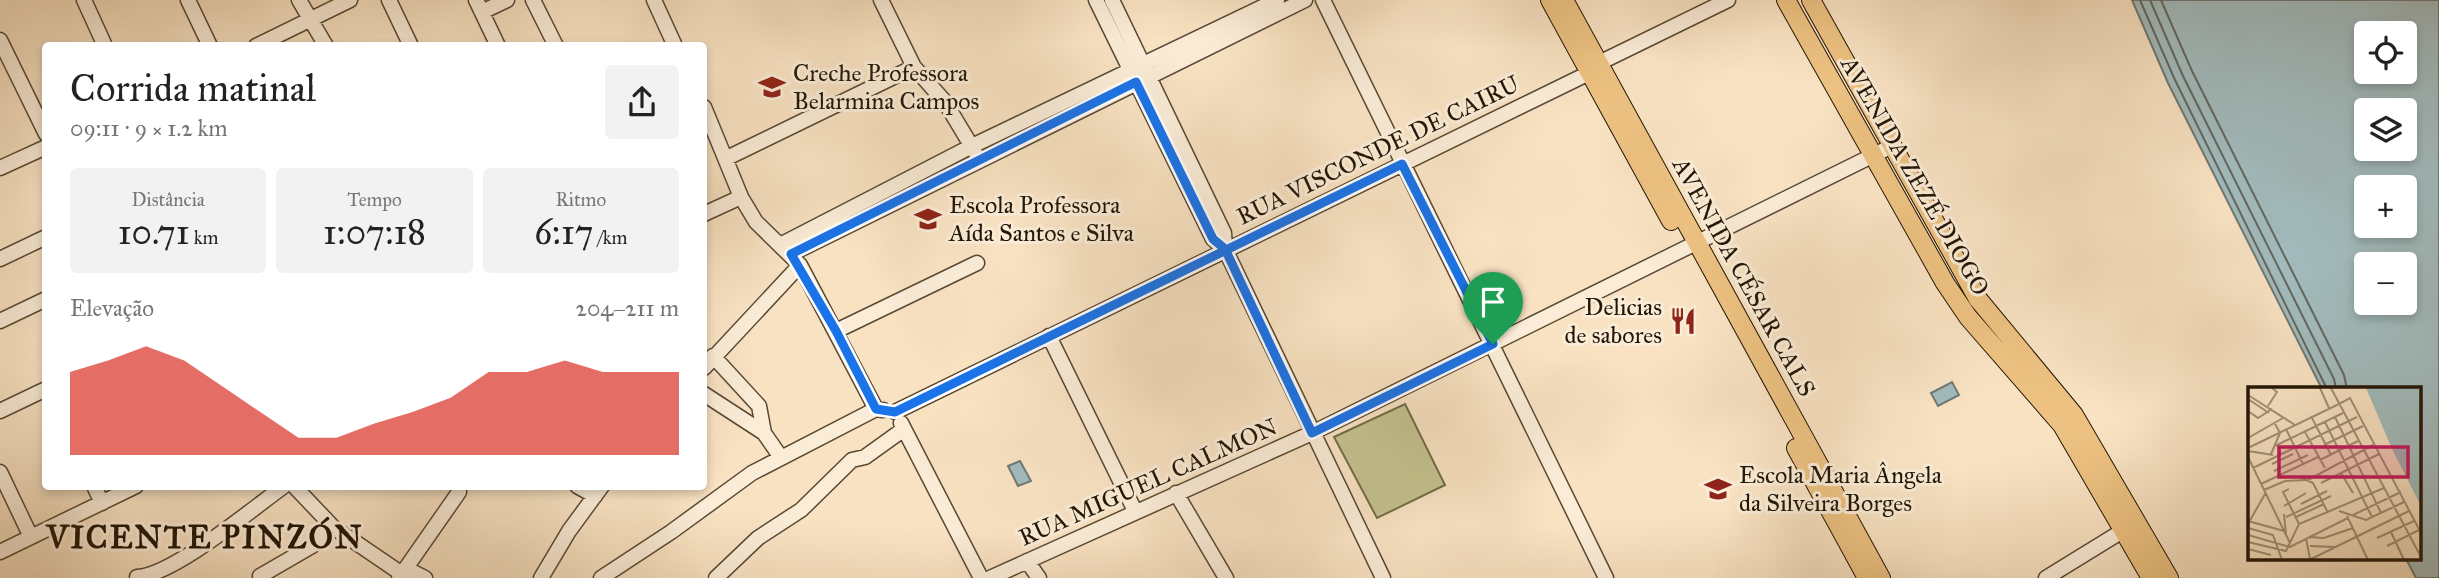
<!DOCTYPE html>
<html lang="pt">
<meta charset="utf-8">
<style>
:root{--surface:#fff;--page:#f2f2f2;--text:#222;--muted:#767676;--accent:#d93025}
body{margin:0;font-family:"IM FELL Great Primer",serif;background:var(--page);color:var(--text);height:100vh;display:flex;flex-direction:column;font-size:26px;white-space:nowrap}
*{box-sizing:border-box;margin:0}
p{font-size:23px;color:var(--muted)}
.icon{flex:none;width:38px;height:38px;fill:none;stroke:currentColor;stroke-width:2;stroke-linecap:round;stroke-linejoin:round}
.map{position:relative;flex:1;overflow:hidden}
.panel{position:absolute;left:42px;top:42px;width:665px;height:448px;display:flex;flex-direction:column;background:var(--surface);border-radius:7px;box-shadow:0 4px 10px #0003}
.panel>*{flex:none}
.fabs{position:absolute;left:2354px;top:21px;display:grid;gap:14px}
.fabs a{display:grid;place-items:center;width:63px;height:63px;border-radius:7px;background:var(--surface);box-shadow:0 4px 10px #0003;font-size:35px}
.pin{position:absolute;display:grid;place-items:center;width:60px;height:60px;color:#fff;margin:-72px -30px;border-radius:50% 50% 50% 0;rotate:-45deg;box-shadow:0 0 7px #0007}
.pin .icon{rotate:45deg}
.round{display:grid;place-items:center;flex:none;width:74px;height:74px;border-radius:7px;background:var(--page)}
.summary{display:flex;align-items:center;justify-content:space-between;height:119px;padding:0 28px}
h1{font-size:38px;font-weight:600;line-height:52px}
.metrics{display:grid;grid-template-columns:repeat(3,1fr);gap:10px;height:119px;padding:7px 28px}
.metrics div{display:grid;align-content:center;border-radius:7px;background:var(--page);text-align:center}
.metrics b{font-size:35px;font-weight:600}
.metrics small{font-size:19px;font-weight:400}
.metrics p{font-size:19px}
.chart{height:196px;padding:14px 28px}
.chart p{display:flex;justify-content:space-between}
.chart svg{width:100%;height:126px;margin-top:7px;fill:var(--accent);opacity:.7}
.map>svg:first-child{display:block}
.green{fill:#c3c28f;stroke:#726c4a;stroke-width:2}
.water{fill:#a2bbbd;stroke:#6f7973;stroke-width:2;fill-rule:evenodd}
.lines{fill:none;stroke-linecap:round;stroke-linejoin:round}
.shore{stroke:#626861;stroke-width:2}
.minor-casing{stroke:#584834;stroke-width:17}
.major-casing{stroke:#221505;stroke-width:20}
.minor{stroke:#faecd7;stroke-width:14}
.major{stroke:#ecc181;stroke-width:18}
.route-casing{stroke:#fff;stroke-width:14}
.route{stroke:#1a73e8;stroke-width:9}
.labels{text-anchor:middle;stroke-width:6;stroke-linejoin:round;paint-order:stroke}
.poi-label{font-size:24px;fill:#221505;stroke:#faecd7;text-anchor:start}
.street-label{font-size:24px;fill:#221505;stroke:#faecd7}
.district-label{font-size:32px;font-weight:bold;letter-spacing:2px;fill:#221505;stroke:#faecd7}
.inset-road{fill:none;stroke:#a29076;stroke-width:2}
.view{fill:#c2185b;fill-opacity:0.15;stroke:#c2185b;stroke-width:3.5}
.inset-edge{fill:none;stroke:#221505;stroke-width:3.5}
</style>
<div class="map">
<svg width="2439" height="578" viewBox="0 0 2439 578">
<rect width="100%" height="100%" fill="#f8e2c2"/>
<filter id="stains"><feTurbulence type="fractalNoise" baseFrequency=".00286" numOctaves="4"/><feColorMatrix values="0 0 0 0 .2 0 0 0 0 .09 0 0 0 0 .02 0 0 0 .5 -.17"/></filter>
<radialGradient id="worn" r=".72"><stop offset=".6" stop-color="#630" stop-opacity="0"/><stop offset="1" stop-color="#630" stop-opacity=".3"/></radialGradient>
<path class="green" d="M1405,404L1445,485L1377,518L1334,437Z"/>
<path class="water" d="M2132,0H2439V578H2416L2406,559H2420V389H2322L2168,83ZM2404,33V72H2366V33ZM2404,110V149H2366V110ZM2404,187V226H2366V187ZM2404,264V303H2366V264Z
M1952,382L1959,395L1938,406L1931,393Z
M1020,461L1031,481L1018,486L1008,466Z"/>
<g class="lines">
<path class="shore" d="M2140,0L2175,80L2327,389
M2150,0L2183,76L2334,379L2336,389
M2161,0L2192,71L2344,375L2347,389"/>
<defs>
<path id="minor" d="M84,0L105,46
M188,0L210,46
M299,0L326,46
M389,0L411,46
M476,0L498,46
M533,0L556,46
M654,0L675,46
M881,0L914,67L945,102L975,152
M1096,0L1213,239L1225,249
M1112,0L1224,233L1225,249L1383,578
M1323,0L1606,578
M482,12L507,0
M0,40L46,134
M256,46L350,0
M704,107L741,197L756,222L800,265L876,409
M727,158L914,67
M0,168L46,147
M704,214L741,197
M780,245L970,147L1277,0
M791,254L1305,0
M0,259L46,237
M0,321L46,299
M836,331L977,263
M1049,336L1135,511
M713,356L759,406L764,433L780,456
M704,368L800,265
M704,394L764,433
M0,411L46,389
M895,412L1585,75L1599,63L1728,0
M901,423L981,578
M0,472L31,537
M94,486L102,503
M294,486L333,527L402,574
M577,486L595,496
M1176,493L1226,578
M0,552L136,486
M1027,561L1039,578
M407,569L425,578
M260,576L312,546L333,527
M137,577C173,575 251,510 284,486
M399,578L459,492
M541,578L569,531L602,486
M601,578L671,532L752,473L876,409L883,410
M716,578L758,538L801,510L852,460L865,457L904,429
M990,578L1312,433L1890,147
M2046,578L2124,530"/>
<path id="major" d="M1550,0L1671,221
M1564,0L1881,578
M1786,0L1945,283L1968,317L2062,425L2151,578
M1811,0L1978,299L2074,415L2169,578
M1796,448L1867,578"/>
</defs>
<use href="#minor" class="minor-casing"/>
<use href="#major" class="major-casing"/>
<use href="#minor" class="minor"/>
<use href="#major" class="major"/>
</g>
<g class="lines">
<defs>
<path id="route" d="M1493,344L1402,164L895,412L876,409L836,331L791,254L1136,82L1213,239L1225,249L1312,433L1493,344"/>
</defs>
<use href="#route" class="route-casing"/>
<use href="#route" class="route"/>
</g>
<defs>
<symbol id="school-bare" viewBox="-9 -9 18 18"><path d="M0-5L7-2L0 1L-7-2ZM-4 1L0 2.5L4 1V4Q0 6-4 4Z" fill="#8f2418" stroke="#faecd7" stroke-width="2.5" paint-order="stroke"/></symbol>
<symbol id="restaurant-bare" viewBox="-9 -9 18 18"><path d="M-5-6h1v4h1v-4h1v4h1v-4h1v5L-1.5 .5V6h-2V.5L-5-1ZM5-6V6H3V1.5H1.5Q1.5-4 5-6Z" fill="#8f2418" stroke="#faecd7" stroke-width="2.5" paint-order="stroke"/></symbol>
</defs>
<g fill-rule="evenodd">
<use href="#school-bare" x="753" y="68" width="38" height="38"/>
<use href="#school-bare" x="909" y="200" width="38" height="38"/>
<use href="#restaurant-bare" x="1664" y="302" width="38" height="38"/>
<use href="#school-bare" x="1699" y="470" width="38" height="38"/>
</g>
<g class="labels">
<g class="poi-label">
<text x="793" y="81">Creche Professora<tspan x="793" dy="28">Belarmina Campos</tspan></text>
<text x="949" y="213">Escola Professora<tspan x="949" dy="28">Aída Santos e Silva</tspan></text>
<text x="1662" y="315" text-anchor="end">Delicias<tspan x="1662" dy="28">de sabores</tspan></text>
<text x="1739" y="483">Escola Maria Ângela<tspan x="1739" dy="28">da Silveira Borges</tspan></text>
</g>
<g class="street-label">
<text transform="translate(1378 150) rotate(-26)" y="8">RUA VISCONDE DE CAIRU</text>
<text transform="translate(1915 176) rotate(60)" y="8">AVENIDA ZEZÉ DIOGO</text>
<text transform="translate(1744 277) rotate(61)" y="8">AVENIDA CÉSAR CALS</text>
<text transform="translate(1148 482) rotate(-24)" y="8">RUA MIGUEL CALMON</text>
</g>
<g class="district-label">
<text x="205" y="548">VICENTE PINZÓN</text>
</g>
</g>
<g transform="translate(2248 387)">
<rect width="173" height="173" fill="#f8e2c2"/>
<path d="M118,1H173V119L145,64Z" fill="#a2bbbd"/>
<path class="inset-road" d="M72,1L81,21M83,1L173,170M0,8L47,38M0,12L21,26M91,17L102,11L173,146M20,19L29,5L24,1M0,24L10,31L24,22M63,29L83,68M87,30L133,126M77,35L124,130M38,42L55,77M57,45L77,81M0,51L35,31M76,58L115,39M0,61L91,17M0,64L25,68M23,67L32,46L26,35M33,67L29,58L95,26M0,70L42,156M72,73L110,54M24,77L45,67M5,81L109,30M26,84L60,68M93,86L105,106M52,90L65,96L80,126M60,93L125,58M73,96L131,67M13,97L70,70M41,102L35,105L51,137M16,103L37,94L57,93M53,117L79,104M36,119L58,106M91,124L118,133L156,115M36,127L38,148M105,128L153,105M99,129L120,173M38,130L83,109M48,130L76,117M0,134L36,144M0,137L17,107M0,141L25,148L34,173M143,145L156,173M0,148L42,160L100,131M61,150L76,151L105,141M58,151L62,172M129,151L166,134M0,155L38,164L51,137L136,101M62,159L87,160M139,159L171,143M0,162L23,168M61,173L161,124"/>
<path class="view" d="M31,60H160V90H31Z"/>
<rect width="173" height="173" class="inset-edge"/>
</g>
<rect width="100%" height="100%" filter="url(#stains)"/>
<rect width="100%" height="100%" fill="url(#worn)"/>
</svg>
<div class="fabs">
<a><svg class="icon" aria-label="locate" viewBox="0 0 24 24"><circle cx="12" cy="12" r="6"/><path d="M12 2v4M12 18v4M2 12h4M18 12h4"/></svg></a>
<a><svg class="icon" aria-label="layers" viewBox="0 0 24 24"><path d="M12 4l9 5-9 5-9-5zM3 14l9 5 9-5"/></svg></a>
<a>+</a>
<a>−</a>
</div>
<div class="pin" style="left:1493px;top:344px;background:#1e9e55"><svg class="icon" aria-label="arrive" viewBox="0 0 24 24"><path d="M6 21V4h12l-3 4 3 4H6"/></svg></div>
<section class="panel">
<div class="summary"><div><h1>Corrida matinal</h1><p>09:11 · 9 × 1.2 km</p></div><a class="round"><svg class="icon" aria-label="share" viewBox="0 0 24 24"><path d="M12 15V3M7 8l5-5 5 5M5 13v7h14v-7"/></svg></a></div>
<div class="metrics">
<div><p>Distância</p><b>10.71<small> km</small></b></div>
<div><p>Tempo</p><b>1:07:18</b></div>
<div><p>Ritmo</p><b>6:17<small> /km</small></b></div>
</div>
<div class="chart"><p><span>Elevação</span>204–211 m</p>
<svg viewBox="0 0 160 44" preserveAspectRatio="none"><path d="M0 44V15L10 11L20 6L30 11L40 20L50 29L60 38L70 38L80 33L90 29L100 24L110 15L120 15L130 11L140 15L150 15L160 15V44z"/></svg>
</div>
</section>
</div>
